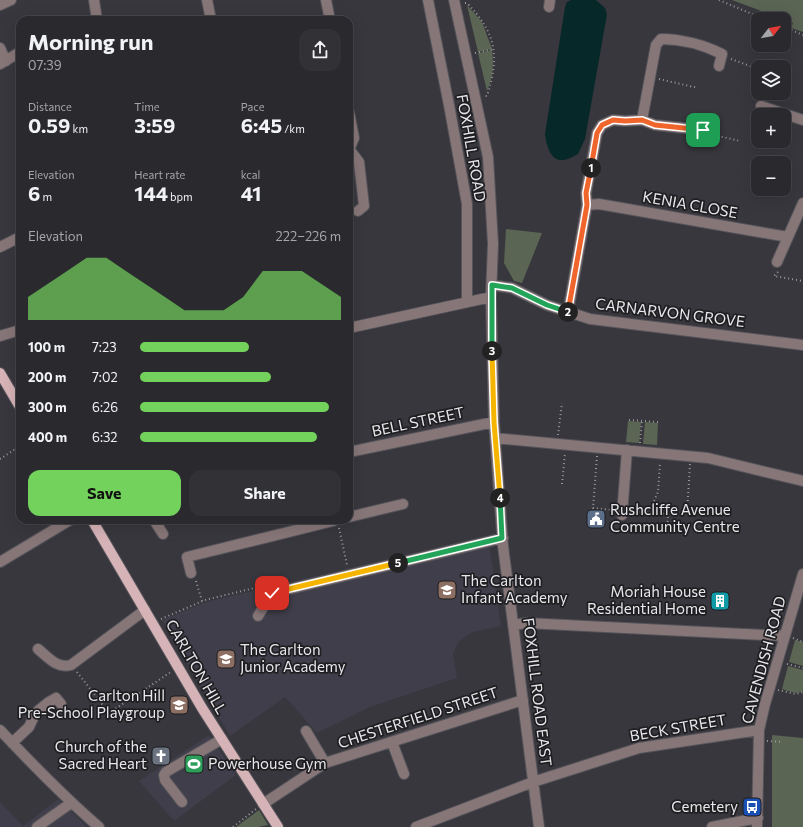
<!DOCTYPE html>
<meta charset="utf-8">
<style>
:root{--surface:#29292e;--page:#313136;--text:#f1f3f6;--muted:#a5a6aa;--line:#45454a;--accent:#73d25c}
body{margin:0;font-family:Commissioner,sans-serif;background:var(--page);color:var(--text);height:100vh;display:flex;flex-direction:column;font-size:15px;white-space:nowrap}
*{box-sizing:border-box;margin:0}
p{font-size:13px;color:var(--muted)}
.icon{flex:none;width:22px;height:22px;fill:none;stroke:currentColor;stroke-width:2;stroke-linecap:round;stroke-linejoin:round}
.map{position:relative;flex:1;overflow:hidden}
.panel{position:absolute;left:16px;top:16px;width:337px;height:508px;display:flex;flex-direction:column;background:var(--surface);border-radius:12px;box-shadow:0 4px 16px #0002,0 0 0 1px var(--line)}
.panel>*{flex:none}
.needle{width:26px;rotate:59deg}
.buttons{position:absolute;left:751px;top:12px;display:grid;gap:8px}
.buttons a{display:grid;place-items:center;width:40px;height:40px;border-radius:8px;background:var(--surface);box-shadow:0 4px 16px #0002,0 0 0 1px var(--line);font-size:20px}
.pin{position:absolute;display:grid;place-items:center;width:34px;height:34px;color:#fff;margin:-17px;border-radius:8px;box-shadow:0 2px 6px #0006}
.km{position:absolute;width:20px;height:20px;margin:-10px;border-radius:50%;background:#222;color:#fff;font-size:11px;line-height:20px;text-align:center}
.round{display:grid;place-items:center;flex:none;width:42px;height:42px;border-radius:12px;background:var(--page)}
.summary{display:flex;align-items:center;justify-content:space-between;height:68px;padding:0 12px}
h1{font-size:22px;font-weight:700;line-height:30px}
.metrics{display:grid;grid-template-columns:repeat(3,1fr);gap:6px;height:68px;padding:4px 12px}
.metrics div{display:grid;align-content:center}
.metrics b{font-size:20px;font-weight:700}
.metrics small{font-size:11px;font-weight:400}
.metrics p{font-size:11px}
.chart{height:112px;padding:8px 12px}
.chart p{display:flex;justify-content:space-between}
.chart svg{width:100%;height:72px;margin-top:4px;fill:var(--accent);opacity:.7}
.primary-button{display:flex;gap:8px;margin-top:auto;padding:8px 12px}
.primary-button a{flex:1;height:46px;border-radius:12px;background:var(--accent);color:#111;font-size:16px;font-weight:700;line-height:46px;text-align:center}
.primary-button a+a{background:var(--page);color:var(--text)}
ul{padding:0 12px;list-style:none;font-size:13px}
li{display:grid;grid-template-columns:64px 48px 1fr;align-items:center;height:30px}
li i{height:10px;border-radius:5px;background:var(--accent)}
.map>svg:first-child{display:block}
.built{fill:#3f3e4a}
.green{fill:#5b6554}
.water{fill:#062828}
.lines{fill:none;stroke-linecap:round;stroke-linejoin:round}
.minor-casing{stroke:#535359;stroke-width:12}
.major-casing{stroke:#535359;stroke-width:12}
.path{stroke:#98989c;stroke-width:2;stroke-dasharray:1 3;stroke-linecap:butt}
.minor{stroke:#877678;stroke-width:10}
.major{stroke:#d6b3b7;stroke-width:10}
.split-1-casing{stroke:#fff;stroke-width:8}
.split-2-casing{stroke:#fff;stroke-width:8}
.split-3-casing{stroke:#fff;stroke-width:8}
.split-4-casing{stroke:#fff;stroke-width:8}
.split-5-casing{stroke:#fff;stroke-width:8}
.split-6-casing{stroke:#fff;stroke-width:8}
.split-1{stroke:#f0652b;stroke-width:5}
.split-2{stroke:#f0652b;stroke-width:5}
.split-3{stroke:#22a559;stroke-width:5}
.split-4{stroke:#f5b400;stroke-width:5}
.split-5{stroke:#22a559;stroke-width:5}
.split-6{stroke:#f5b400;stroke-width:5}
.labels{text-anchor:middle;stroke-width:3.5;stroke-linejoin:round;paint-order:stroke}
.street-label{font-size:15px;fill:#e8e8ec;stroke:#1f1e21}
.poi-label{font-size:15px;fill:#e8e8ec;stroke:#1f1e21;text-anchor:start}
</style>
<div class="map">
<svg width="803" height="827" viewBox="0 0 803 827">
<rect width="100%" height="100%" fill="#37373d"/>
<path class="built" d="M488,536L501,626L473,632L459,641L453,654L457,678L370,707L317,733L285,697L230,736L162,620L206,602Z
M209,735L236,775L174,821L139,781Z
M58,799L87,827H0V802L23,826Z"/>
<path class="green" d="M732,0H803V32L791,28L793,23Z
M467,5L482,22L492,49L478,52Z
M492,50C494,65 493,77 487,91L478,53Z
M506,229L542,233L522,283L514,281L504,263Z
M628,421L641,422L639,443L626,442Z
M645,422L658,423L657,445L643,444Z
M795,640L803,642V666L789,662Z
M788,666L803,670V691C796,695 789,691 782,689Z
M772,735L803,738V827H772Z
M259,810L268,825L258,827H236Z"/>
<path class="water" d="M571,0H596L605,8L607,14L585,139L578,154C574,156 568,160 563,160C550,162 546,143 545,134L565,7L567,2Z"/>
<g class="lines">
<defs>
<path id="minor" d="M94,0L97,20
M207,0L211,20
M326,0L330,20
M428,0L449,105L467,204V302
M454,0L488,157L493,244L491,297L494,422L503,546L539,827
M0,5L11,0
M549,7L550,0
M0,48L6,61
M0,64L20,52
M761,106L803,120
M349,112L354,138L349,150
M642,120L656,45L661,39C681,39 704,45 722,54L719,66
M350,150L359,162L364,206L358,211
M587,205L599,204L788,237
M0,247L20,237
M777,262L803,203
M492,285L512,288L547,305L590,319L803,345
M568,312L587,205L586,193L597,133L602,125L613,120L625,121L642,120L655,125L703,130
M349,328L491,297
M0,336L20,330
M495,438L708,458L803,481
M349,452L494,422
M622,515L627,450
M349,517L403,504
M154,520L163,534
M0,562L70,520
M191,573L187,557L333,521V520
M258,616C263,608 267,600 273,593L503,538
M513,625L526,623L785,636
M38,649C48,657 57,669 71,665L145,610
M0,730C32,764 64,797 99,827
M306,731L325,763
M392,742L404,774
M12,743L29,727L35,714L39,710L49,702L56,698L61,704
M182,802L165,780L164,775L166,772L222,739
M263,804L325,763L523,700
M37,827L71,803
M416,827L533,782L639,748L759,730
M712,827L758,818
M757,827L759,730L765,704L803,574"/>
<path id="major" d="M0,373L20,407
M92,520L202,708L278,827"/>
</defs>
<use href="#minor" class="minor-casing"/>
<use href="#major" class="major-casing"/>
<path class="path" d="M719,0L764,19
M465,3H467C496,33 500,56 487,96H484
M784,27L803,35
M475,53L494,49
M731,59L758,69
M659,79L698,88
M710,134L740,141
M778,272L774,276L803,281
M629,420L658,422
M558,435L562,403
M640,443L642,421
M597,456L593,508L613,510
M0,459L20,446
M562,484L565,453
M631,511L668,514L667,533
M654,513V501L658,492L660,463
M687,513L690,464
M339,528L347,565
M196,581L202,601
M161,619L205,600L267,585
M793,638L803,642
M787,664L803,668
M77,672L109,713L171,672
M778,690L796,694L803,692
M767,741L782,742
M233,827L256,809"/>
<use href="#minor" class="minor"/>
<use href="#major" class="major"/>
</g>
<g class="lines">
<defs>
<path id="split-1" d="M591,168L597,133L602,125L613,120L625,121L642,120L655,125L703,130"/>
<path id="split-2" d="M568,312L587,205L586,193L591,168"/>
<path id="split-3" d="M492,351V285L512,288L547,305L568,312"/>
<path id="split-4" d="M492,351L494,422L500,498"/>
<path id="split-5" d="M398,563L502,538L500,498"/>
<path id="split-6" d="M272,593L398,563"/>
</defs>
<use href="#split-1" class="split-1-casing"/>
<use href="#split-2" class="split-2-casing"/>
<use href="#split-3" class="split-3-casing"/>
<use href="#split-4" class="split-4-casing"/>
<use href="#split-5" class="split-5-casing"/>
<use href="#split-6" class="split-6-casing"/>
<use href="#split-1" class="split-1"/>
<use href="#split-2" class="split-2"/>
<use href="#split-3" class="split-3"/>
<use href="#split-4" class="split-4"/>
<use href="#split-5" class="split-5"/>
<use href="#split-6" class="split-6"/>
</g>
<defs>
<symbol id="civic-square" viewBox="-11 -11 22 22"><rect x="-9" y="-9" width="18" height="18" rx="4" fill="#5c6f8a" stroke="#1f1e21"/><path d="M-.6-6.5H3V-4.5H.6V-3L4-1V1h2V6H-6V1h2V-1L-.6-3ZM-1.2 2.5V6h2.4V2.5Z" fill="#fff"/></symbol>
<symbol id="school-square" viewBox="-11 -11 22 22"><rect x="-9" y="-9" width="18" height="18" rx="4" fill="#8d6e63" stroke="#1f1e21"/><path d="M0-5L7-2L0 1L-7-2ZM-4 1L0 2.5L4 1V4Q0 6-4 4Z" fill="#fff"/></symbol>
<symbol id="building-square" viewBox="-11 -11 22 22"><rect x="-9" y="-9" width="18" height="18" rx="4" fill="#0f9aa8" stroke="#1f1e21"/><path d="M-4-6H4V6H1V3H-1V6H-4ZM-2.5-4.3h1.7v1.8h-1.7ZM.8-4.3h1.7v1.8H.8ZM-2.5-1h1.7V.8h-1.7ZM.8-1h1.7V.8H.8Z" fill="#fff"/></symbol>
<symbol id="church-square" viewBox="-11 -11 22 22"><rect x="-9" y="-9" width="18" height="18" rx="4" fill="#6b7280" stroke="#1f1e21"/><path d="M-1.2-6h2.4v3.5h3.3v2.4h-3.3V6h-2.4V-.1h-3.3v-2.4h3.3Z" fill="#fff"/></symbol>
<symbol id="stadium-square" viewBox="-11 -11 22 22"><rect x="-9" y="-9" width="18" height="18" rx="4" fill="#2e9e5b" stroke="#1f1e21"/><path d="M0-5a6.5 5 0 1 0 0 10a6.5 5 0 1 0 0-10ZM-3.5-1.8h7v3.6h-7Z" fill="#fff"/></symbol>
<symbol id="bus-square" viewBox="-11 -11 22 22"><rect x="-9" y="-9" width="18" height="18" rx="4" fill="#1a4fb4" stroke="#1f1e21"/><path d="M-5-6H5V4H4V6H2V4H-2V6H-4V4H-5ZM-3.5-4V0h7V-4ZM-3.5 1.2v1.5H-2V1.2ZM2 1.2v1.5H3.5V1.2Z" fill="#fff"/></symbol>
</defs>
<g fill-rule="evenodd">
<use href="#civic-square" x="585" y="508" width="22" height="22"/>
<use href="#school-square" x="436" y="579" width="22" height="22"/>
<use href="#building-square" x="709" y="590" width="22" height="22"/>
<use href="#school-square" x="215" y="648" width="22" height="22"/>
<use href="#school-square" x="168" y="694" width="22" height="22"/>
<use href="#church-square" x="150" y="745" width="22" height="22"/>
<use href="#stadium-square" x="183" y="753" width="22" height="22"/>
<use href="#bus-square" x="741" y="796" width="22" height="22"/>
</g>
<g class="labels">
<g class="street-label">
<text transform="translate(471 148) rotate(80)" y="5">FOXHILL ROAD</text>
<text transform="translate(690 205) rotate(10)" y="5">KENIA CLOSE</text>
<text transform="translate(670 313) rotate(7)" y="5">CARNARVON GROVE</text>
<text transform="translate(418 422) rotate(-12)" y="5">BELL STREET</text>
<text transform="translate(764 660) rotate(-75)" y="5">CAVENDISH ROAD</text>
<text transform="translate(196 667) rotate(60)" y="5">CARLTON HILL</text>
<text transform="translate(537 692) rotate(83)" y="5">FOXHILL ROAD EAST</text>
<text transform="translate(418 718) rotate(-18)" y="5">CHESTERFIELD STREET</text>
<text transform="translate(678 728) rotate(-10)" y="5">BECK STREET</text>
</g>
<g class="poi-label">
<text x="610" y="515">Rushcliffe Avenue<tspan x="610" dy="17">Community Centre</tspan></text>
<text x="461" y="586">The Carlton<tspan x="461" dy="17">Infant Academy</tspan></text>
<text x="706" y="597" text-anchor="end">Moriah House<tspan x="706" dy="17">Residential Home</tspan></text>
<text x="240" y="655">The Carlton<tspan x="240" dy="17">Junior Academy</tspan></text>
<text x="165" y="701" text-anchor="end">Carlton Hill<tspan x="165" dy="17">Pre-School Playgroup</tspan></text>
<text x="147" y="752" text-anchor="end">Church of the<tspan x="147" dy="17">Sacred Heart</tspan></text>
<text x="208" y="769">Powerhouse Gym</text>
<text x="738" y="812" text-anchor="end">Cemetery</text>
</g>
</g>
</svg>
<div class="buttons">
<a><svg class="needle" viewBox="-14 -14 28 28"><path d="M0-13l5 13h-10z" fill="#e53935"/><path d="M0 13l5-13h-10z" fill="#a5a6aa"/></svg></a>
<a><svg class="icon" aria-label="layers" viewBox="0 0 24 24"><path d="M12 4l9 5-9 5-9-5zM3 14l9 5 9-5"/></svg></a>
<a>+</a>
<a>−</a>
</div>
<div class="pin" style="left:703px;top:130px;background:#1e9e55"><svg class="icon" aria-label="arrive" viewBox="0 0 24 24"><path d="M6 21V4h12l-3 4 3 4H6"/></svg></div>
<div class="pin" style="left:272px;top:593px;background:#d93025"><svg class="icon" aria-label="check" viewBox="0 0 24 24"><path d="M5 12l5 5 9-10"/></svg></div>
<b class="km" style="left:591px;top:168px">1</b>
<b class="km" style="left:568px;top:312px">2</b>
<b class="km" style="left:492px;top:351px">3</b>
<b class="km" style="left:500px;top:498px">4</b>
<b class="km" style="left:398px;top:563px">5</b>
<section class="panel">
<div class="summary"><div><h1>Morning run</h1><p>07:39</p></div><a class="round"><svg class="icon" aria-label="share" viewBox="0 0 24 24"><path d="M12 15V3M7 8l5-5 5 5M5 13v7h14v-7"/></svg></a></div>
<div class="metrics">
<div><p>Distance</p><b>0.59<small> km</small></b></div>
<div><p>Time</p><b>3:59</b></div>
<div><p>Pace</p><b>6:45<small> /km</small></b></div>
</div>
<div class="metrics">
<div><p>Elevation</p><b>6<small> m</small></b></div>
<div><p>Heart rate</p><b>144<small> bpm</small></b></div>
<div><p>kcal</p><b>41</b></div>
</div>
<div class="chart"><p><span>Elevation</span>222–226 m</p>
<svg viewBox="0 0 160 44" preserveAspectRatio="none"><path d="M0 44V30L10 22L20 14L30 6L40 6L50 14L60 22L70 30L80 38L90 38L100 38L110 30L120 14L130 14L140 14L150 22L160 30V44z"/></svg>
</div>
<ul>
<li><b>100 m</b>7:23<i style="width:54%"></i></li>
<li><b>200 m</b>7:02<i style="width:65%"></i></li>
<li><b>300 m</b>6:26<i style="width:94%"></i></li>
<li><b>400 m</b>6:32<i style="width:88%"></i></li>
</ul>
<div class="primary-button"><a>Save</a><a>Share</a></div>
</section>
</div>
